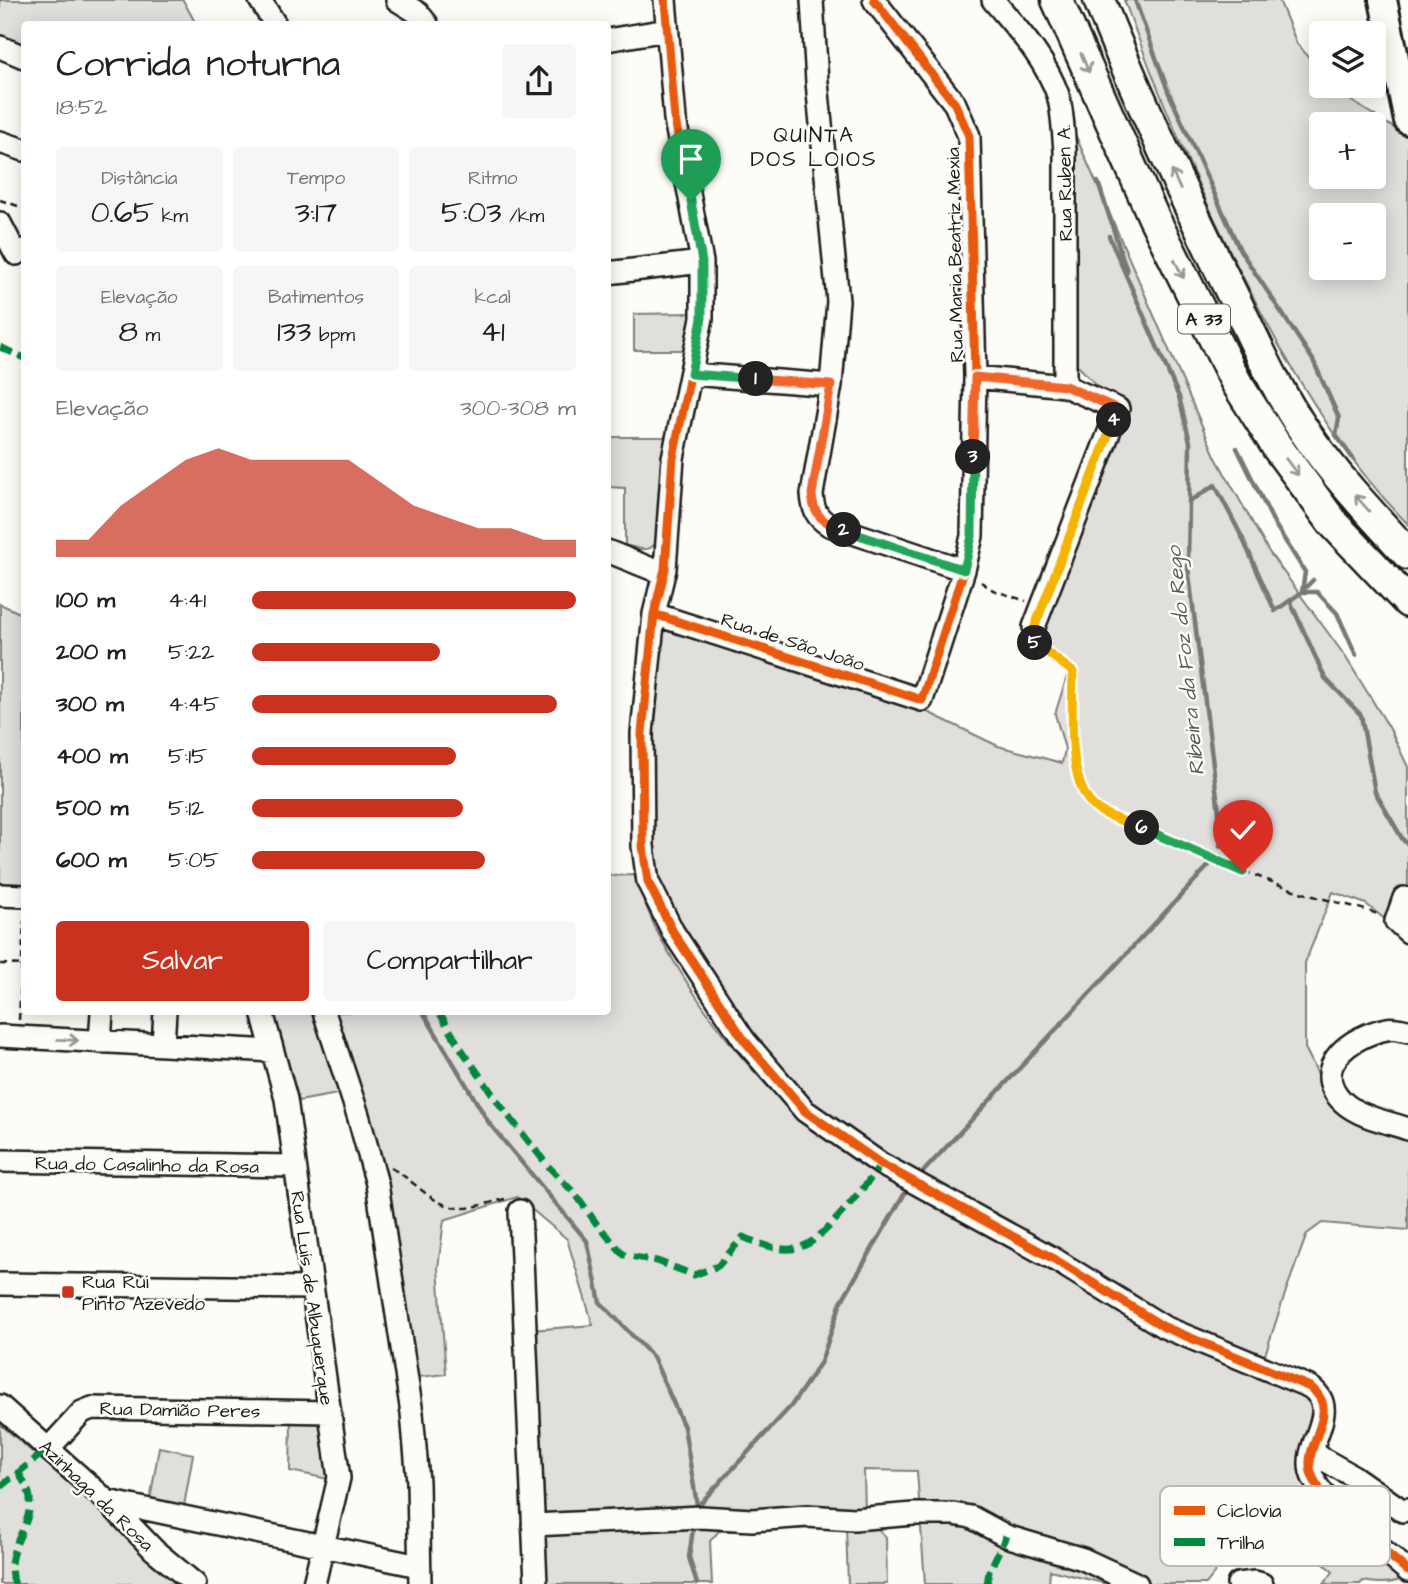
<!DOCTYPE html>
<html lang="pt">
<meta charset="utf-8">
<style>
:root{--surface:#fff;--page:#f6f6f6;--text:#202124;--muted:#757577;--accent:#c8321e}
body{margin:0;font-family:"Architects Daughter",sans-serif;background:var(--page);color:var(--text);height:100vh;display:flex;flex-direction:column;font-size:26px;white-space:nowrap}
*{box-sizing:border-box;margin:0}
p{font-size:23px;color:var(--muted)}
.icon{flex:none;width:38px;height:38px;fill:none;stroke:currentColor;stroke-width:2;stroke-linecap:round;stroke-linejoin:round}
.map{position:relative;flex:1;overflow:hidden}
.panel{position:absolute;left:21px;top:21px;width:590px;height:994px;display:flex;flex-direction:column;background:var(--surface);border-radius:7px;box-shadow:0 4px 18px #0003}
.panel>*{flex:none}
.controls{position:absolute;left:1309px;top:21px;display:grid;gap:14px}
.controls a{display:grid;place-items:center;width:77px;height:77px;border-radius:7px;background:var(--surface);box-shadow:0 4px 18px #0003;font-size:35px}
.pin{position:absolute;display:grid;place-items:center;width:60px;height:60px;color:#fff;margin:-72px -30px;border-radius:50% 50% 50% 0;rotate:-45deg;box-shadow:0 0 7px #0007}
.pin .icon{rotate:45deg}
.km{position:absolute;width:35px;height:35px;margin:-18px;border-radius:50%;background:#222;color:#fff;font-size:19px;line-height:35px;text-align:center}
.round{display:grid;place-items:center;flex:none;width:74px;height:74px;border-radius:7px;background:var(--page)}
.headline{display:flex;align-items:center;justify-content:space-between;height:119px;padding:0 35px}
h1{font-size:38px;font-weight:600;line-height:52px}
.stats{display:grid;grid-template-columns:repeat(3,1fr);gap:10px;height:119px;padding:7px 35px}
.stats div{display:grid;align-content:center;border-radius:7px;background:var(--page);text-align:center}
.stats b{font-size:30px;font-weight:600}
.stats small{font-size:19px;font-weight:400}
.stats p{font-size:19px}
.chart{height:196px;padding:14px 35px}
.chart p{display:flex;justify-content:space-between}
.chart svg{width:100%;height:126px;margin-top:7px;fill:var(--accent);opacity:.7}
.action{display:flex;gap:14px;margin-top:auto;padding:14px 35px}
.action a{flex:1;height:80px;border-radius:7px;background:var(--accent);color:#fff;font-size:28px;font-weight:600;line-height:80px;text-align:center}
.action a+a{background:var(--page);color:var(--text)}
ul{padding:0 35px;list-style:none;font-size:23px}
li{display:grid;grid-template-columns:112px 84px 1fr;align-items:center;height:52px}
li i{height:18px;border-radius:9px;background:var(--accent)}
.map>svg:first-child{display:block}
.green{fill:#e0dfdb;stroke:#7e7e7c;stroke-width:2;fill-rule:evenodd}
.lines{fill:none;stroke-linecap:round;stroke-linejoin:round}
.stream{stroke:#797876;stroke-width:4.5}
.minor-casing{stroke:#1c1c1c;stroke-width:26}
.major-casing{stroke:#1c1c1c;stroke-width:32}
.highway-casing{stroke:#1c1c1c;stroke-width:35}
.path{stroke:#1c1c1c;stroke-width:2.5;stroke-dasharray:7 5;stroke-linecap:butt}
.minor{stroke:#fdfcf7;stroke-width:21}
.major{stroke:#fdfcf7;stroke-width:26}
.highway{stroke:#fdfcf7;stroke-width:30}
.quiet{stroke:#00873e;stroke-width:7;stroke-dasharray:14 7;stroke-linecap:butt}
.cycleway-casing{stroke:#fdfcf7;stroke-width:13}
.cycleway{stroke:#e8590c;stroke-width:9}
.oneway{stroke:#989794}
.split-1-casing{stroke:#fff;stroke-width:14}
.split-2-casing{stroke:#fff;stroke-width:14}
.split-3-casing{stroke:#fff;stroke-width:14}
.split-4-casing{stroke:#fff;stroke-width:14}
.split-5-casing{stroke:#fff;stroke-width:14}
.split-6-casing{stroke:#fff;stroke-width:14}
.split-7-casing{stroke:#fff;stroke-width:14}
.split-1{stroke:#22a559;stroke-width:9}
.split-2{stroke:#f0652b;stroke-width:9}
.split-3{stroke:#22a559;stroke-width:9}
.split-4{stroke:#f0652b;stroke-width:9}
.split-5{stroke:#f5b400;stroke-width:9}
.split-6{stroke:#f5b400;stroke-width:9}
.split-7{stroke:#22a559;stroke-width:9}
.poi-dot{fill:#c8321e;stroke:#fdfcf7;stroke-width:2.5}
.labels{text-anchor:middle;stroke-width:5;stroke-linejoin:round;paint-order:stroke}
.shield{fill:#fdfcf7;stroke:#605f5e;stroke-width:2}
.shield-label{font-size:18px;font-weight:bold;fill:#1c1c1c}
.street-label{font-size:19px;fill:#1c1c1c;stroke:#fdfcf7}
.poi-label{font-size:19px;fill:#1c1c1c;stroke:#fdfcf7;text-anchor:start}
.neighbourhood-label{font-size:21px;letter-spacing:2px;fill:#1c1c1c;stroke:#fdfcf7}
.water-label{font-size:21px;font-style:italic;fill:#5a5a58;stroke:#fdfcf7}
.key{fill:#fdfcf7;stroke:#bab9b5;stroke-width:2}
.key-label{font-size:19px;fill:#1c1c1c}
</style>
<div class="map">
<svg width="1408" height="1584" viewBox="0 0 1408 1584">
<rect width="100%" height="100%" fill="#fdfcf7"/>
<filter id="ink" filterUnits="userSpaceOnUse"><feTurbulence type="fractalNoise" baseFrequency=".0143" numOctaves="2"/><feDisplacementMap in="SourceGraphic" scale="14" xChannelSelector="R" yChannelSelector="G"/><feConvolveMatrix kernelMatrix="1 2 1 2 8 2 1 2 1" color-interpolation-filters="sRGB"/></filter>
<g filter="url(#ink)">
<path class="green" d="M0,0H183L196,24H24V46L0,38Z
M1124,0H1279L1297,44L1321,71V86H1335L1344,96L1408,137V524C1342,458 1290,370 1248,287C1200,194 1160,98 1124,0ZM1321,124H1374V177H1321ZM1321,215H1374V268H1321Z
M1068,118L1216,458L1269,552L1345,656L1390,729L1408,767V938L1366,904L1333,892L1305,963V1048L1323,1084L1408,1134V1230L1322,1223L1307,1234L1286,1291L1263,1361L1170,1324L892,1162L796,1093L676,924L663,892L653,856L651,733L659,628L913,705L998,746L1062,763L1065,749L1055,714L1068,673L1037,650L1130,409L1098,387L1076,364Z
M692,313L685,350H634V314Z
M607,437H668L660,487L658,537C653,555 639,549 625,545V488L607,487Z
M0,604L24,615V884L0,883Z
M634,875C643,896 650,919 661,939C710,1026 776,1111 863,1164L1310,1397L1313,1405L1304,1468L1408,1577C1394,1584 1378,1584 1363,1581L1360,1584H1324L1333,1572L1269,1516L1234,1548L1206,1584H1107L1050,1570L1049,1584H925L917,1471L864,1470L865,1515L886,1537L887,1584H848L846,1527L719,1531L710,1541L712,1584H539L532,1330L593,1325L567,1239L517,1197L444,1220L438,1268L446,1374L410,1378L387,1219L343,1093L293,1102L271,1012H607V876Z
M291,1420L317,1421L321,1425L328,1479L290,1471Z
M0,1424L185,1584H0Z
M159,1447L193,1454L184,1506L150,1501Z"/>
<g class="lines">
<path class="stream" d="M1135,0L1168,91L1240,250L1313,360L1339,418L1336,435L1354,460
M1098,182L1127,271
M1109,236L1179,397L1190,442L1188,567L1222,836L1220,846
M1189,502L1215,485L1242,537L1275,611L1302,592L1305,572L1274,523L1237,448
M1302,591L1313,580
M1302,592H1317L1337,613L1356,655
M1290,601L1325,678L1361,715L1375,792L1403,840L1408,844
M423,1012L489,1123L587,1241L600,1302L653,1357L684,1427L697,1505
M922,1173L1213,861
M697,1507L791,1406L821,1362L841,1302L905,1193
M694,1522L689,1557L697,1584"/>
<defs>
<path id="minor" d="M260,0L275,24
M397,0L418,13L427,24
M665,0L675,119L702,262V318L673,458L665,569L654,614L642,733L643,846L648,882L673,932L744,1040L805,1111L881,1164L1054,1259L1164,1327L1310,1387C1343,1411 1303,1442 1311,1472C1318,1501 1384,1550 1408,1571
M812,0L817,82L838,301L831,385L812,494C813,509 816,517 829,525L964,570
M993,0C1018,30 1045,58 1058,95C1063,112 1063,132 1065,150V386
M607,40L667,30
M0,47L24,57
M0,142L24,150
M0,223L16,254L24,250
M607,273L702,262
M691,374L831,385
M975,377L1065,386L1118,409L1034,627
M607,551L664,574
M654,614L922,700L964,570L972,536L975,377L969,136L955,104L874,0
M0,895L24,896
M1404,898L1396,921L1408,932
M262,1012L286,1099L339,1478L314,1584
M324,1012L358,1115L377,1184L412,1413L418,1482L420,1584
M1408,1031C1401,1030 1394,1027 1387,1029C1353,1035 1307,1067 1343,1102C1359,1117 1388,1122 1408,1129
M0,1036L272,1051
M100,1042L102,1012
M163,1045L165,1012
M0,1161L294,1166
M520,1211L536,1584
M0,1284L311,1288
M0,1406L107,1501L154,1550L195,1584
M49,1448L82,1412L92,1408L329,1412
M1312,1453L1353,1476L1403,1511L1408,1509
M107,1501L419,1566
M533,1525L701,1517L752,1520L807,1516L854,1519L914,1514H953L971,1517L1006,1536L1083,1559L1137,1584
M1238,1584L1255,1582L1262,1584"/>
<path id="major" d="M1383,0L1408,121"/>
<path id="highway" d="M1057,0L1153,216L1236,382L1277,447L1333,523L1408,602
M1099,0C1139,101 1185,199 1233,296C1255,341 1276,390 1305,432C1335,476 1372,515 1408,554"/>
</defs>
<use href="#minor" class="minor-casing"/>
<use href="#major" class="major-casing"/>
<use href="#highway" class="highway-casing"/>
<path class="path" d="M0,200L24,208
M981,582L993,590L1026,601
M1037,645L1073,672C1073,707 1067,767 1086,797C1089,801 1094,805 1097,809C1163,837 1229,867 1297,891C1324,900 1353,905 1380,915
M0,964L22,965
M19,1020L24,921
M391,1168C415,1180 433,1208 462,1208C476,1208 491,1202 505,1199"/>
<use href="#minor" class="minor"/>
<use href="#major" class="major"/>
<use href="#highway" class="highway"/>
<path class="quiet" d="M0,347L24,358
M439,1012L460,1047L500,1105L548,1166L577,1196L596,1223L624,1255L657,1261L694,1275L718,1266L743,1237C791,1257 805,1254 839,1216C854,1199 868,1183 881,1164
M0,1487L49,1448
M15,1584C0,1553 32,1529 30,1499C30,1491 23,1481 19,1473
M987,1584L989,1572L1006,1536"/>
<defs>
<path id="cycleway" d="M665,0L675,119L702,262V318L673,458L665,569L654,614L642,733L643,846L648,882L673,932L744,1040L805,1111L881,1164L1054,1259L1164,1327L1310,1387C1343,1411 1303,1442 1311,1472C1318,1501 1384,1550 1408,1571
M654,614L922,700L964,570L972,536L975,377L969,136L955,104L874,0"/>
</defs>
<use href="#cycleway" class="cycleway-casing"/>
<use href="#cycleway" class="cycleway"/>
</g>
<defs><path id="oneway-shaft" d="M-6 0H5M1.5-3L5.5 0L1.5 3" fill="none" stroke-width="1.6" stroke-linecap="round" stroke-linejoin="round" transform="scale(1.75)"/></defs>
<g class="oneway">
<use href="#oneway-shaft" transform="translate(1085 63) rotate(67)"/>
<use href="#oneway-shaft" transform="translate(1176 180) rotate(-114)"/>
<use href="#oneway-shaft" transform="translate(1179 269) rotate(63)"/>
<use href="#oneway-shaft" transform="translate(1292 467) rotate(53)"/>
<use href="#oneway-shaft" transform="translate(1362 503) rotate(-131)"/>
<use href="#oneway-shaft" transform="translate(68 1040) rotate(3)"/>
</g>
</g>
<g class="lines" filter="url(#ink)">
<defs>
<path id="split-1" d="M691,201L702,262V318L691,374L756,379"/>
<path id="split-2" d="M756,379L831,385L812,494C813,516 824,523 844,530"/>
<path id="split-3" d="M844,530L964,570L972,536L973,457"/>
<path id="split-4" d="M973,457L975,377L1065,386L1118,409L1114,420"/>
<path id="split-5" d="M1035,643L1030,639L1114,420"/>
<path id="split-6" d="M1035,643L1073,672C1073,708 1065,786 1097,809C1109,818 1128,822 1142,828"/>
<path id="split-7" d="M1142,828L1243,872"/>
</defs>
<use href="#split-1" class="split-1-casing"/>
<use href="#split-2" class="split-2-casing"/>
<use href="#split-3" class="split-3-casing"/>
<use href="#split-4" class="split-4-casing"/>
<use href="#split-5" class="split-5-casing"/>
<use href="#split-6" class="split-6-casing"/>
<use href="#split-7" class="split-7-casing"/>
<use href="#split-1" class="split-1"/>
<use href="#split-2" class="split-2"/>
<use href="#split-3" class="split-3"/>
<use href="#split-4" class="split-4"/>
<use href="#split-5" class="split-5"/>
<use href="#split-6" class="split-6"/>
<use href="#split-7" class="split-7"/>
</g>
<rect class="poi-dot" x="61" y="1285" width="14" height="14" rx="3.5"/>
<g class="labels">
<rect class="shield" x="1178" y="304.5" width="52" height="29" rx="5"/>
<g class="shield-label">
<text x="1204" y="325">A 33</text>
</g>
<g class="street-label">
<text transform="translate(1064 183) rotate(-91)" y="7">Rua Ruben A.</text>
<text transform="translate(954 255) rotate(-91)" y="7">Rua Maria Beatriz Mexia</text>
<text transform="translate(793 641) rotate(18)" y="7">Rua de São João</text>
<text transform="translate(147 1164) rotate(1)" y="7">Rua do Casalinho da Rosa</text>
<text transform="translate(313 1298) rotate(82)" y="7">Rua Luís de Albuquerque</text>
<text transform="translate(180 1409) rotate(1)" y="7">Rua Damião Peres</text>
<text transform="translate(97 1495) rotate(44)" y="7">Azinhaga da Rosa</text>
</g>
<g class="poi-label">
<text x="82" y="1288">Rua Rui<tspan x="82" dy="22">Pinto Azevedo</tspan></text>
</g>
<g class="neighbourhood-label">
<text x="814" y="142">QUINTA<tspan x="814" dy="24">DOS LOIOS</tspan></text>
</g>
<g class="water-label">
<text transform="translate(1185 661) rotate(-96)" y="7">Ribeira da Foz do Rego</text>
</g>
</g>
<rect x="1160" y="1486" width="230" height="80" rx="10" class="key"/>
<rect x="1174" y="1506" width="31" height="9" fill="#e8590c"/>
<rect x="1174" y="1538" width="31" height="8" fill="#00873e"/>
<g class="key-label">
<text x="1217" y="1517">Ciclovia</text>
<text x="1217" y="1549">Trilha</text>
</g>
</svg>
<div class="controls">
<a><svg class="icon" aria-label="layers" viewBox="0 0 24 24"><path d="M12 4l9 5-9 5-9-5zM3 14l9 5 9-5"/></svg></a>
<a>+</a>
<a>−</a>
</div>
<div class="pin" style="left:691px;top:201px;background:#1e9e55"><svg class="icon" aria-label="arrive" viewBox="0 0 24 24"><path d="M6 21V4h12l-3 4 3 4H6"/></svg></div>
<div class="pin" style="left:1243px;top:872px;background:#d93025"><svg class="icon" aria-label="check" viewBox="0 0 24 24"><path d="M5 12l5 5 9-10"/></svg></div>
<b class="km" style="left:756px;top:379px">1</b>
<b class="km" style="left:844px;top:530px">2</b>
<b class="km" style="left:973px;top:457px">3</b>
<b class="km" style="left:1114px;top:420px">4</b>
<b class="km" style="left:1035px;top:643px">5</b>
<b class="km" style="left:1142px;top:828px">6</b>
<section class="panel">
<div class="headline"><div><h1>Corrida noturna</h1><p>18:52</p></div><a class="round"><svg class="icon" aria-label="share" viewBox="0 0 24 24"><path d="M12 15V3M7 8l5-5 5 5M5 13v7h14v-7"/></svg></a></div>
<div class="stats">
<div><p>Distância</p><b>0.65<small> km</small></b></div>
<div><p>Tempo</p><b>3:17</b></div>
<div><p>Ritmo</p><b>5:03<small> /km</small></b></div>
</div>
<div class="stats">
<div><p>Elevação</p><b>8<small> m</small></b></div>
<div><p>Batimentos</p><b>133<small> bpm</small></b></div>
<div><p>kcal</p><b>41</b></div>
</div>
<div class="chart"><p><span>Elevação</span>300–308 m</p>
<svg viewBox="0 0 160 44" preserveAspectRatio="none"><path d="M0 44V38L10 38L20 26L30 18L40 10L50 6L60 10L70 10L80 10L90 10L100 18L110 26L120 30L130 34L140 34L150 38L160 38V44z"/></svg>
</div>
<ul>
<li><b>100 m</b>4:41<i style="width:100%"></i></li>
<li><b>200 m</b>5:22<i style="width:58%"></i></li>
<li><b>300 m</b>4:45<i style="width:94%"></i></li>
<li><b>400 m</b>5:15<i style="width:63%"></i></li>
<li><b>500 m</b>5:12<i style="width:65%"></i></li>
<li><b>600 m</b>5:05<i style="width:72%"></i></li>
</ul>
<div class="action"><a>Salvar</a><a>Compartilhar</a></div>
</section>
</div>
